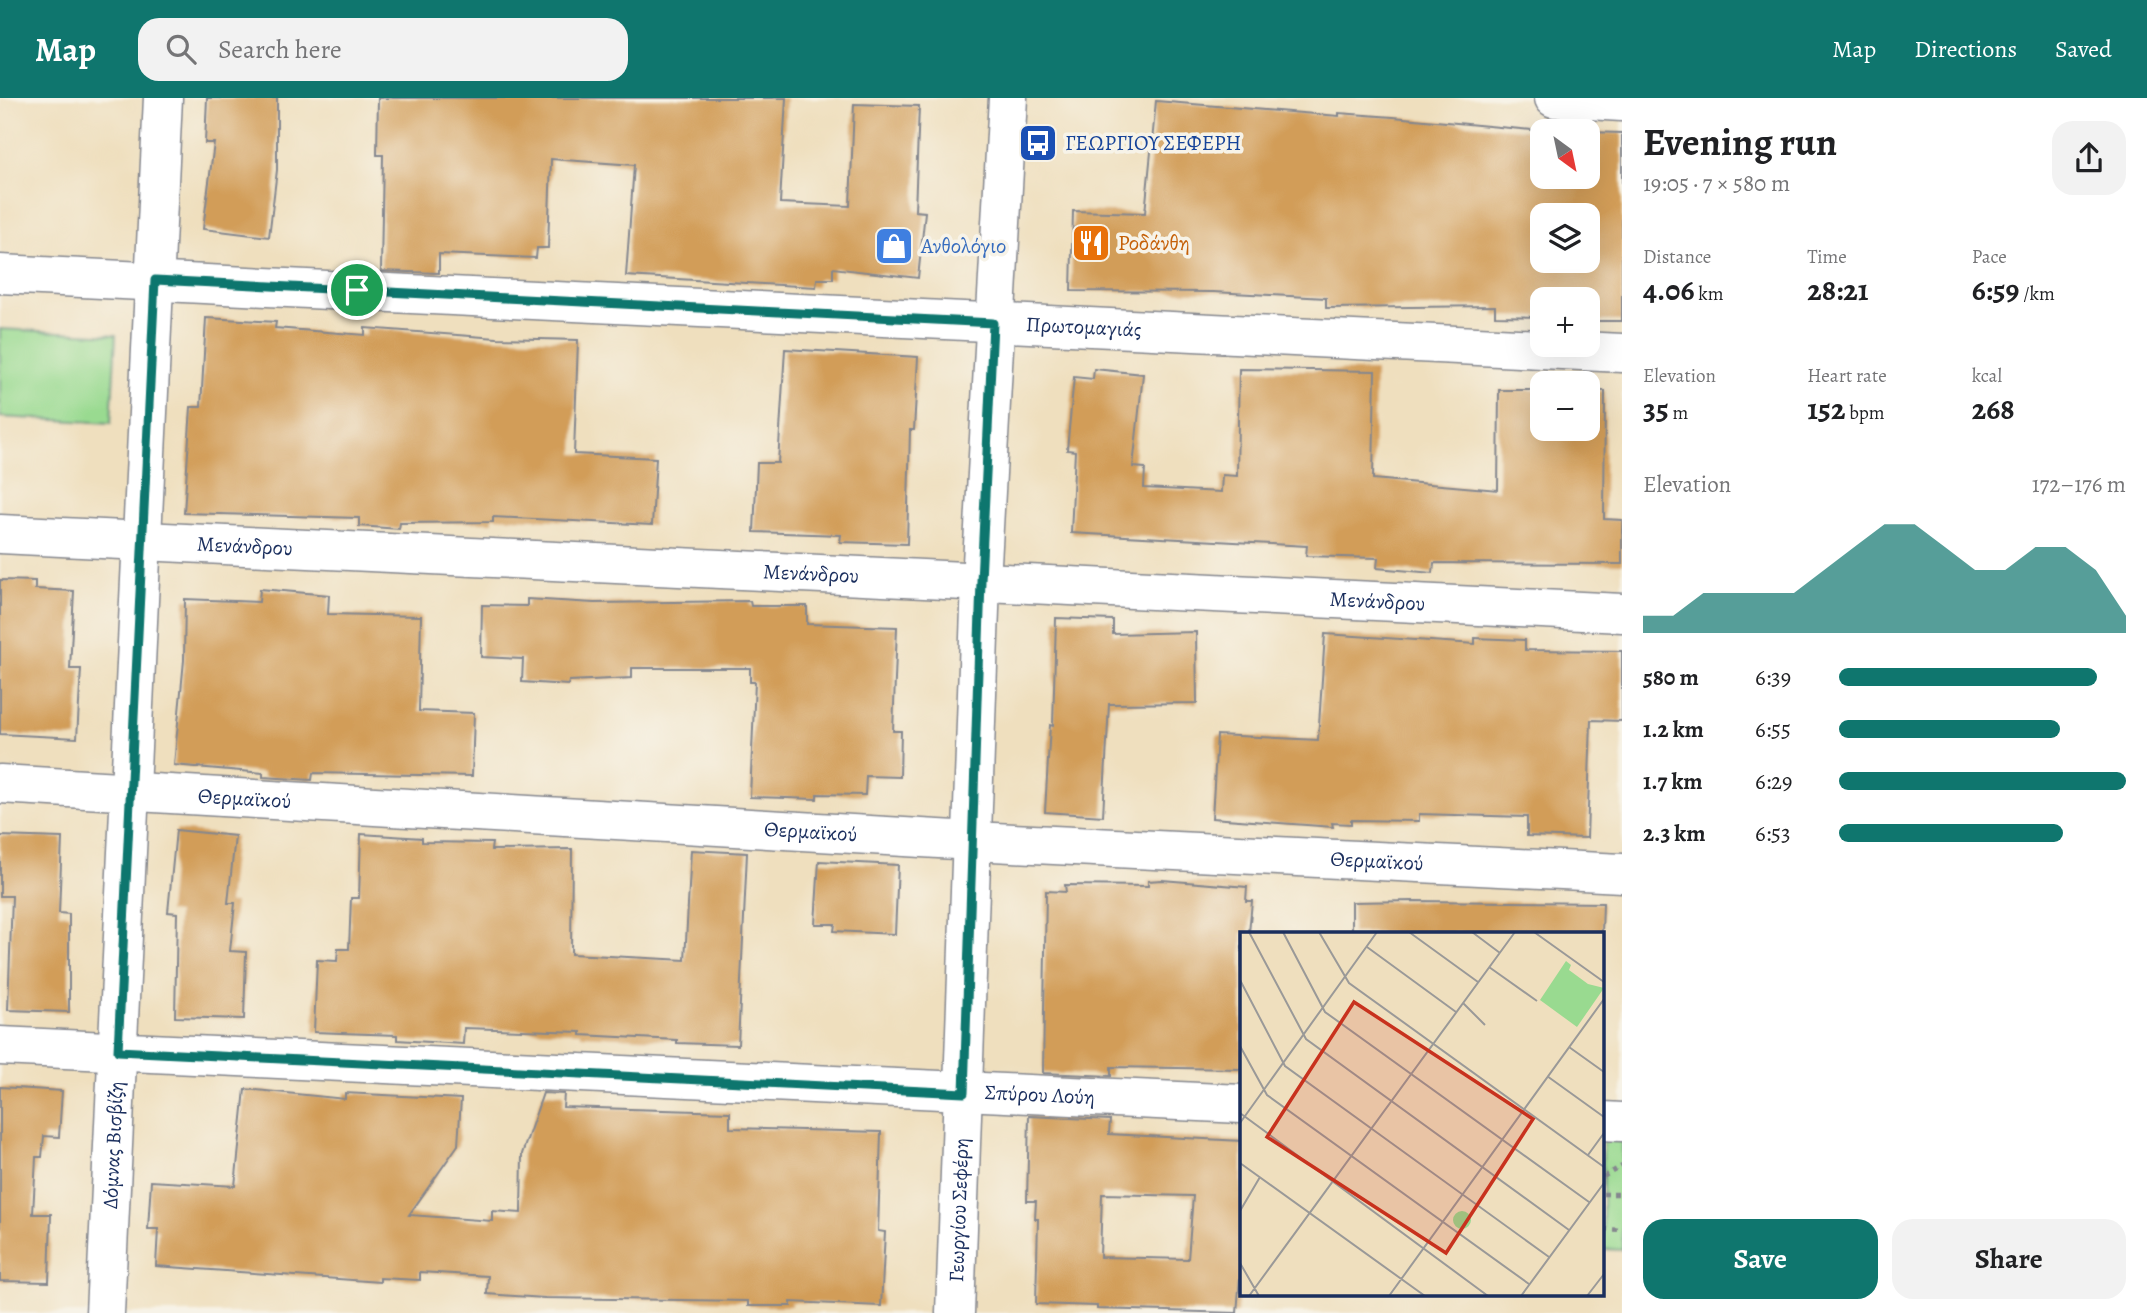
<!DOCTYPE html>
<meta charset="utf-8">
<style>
:root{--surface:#fff;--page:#f2f2f2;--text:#202124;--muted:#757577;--accent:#0f766e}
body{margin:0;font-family:Alegreya,serif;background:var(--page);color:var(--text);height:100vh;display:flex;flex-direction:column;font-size:26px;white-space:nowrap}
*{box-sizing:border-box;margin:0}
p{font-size:23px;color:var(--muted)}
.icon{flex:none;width:38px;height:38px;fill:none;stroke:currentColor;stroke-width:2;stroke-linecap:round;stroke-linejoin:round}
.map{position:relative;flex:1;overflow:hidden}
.panel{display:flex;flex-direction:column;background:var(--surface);width:525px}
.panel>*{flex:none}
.needle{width:46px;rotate:147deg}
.tools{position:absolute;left:1530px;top:21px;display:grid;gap:14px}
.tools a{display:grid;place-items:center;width:70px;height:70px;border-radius:14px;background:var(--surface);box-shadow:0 7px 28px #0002;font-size:35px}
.pin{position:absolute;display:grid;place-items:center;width:60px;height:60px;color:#fff;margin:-30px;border:4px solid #fff;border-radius:50%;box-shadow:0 2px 7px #0007}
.round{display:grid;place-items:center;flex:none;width:74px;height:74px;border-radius:21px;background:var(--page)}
.head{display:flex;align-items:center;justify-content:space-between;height:119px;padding:0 21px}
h1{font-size:38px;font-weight:700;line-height:52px}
.stats{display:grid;grid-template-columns:repeat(3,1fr);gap:10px;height:119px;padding:7px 21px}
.stats div{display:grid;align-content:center}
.stats b{font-size:30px;font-weight:700}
.stats small{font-size:19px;font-weight:400}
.stats p{font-size:19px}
.chart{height:196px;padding:14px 21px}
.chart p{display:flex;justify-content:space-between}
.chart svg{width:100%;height:126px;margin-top:7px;fill:var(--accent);opacity:.7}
.primary-button{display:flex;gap:14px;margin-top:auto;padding:14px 21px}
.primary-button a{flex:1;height:80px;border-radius:21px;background:var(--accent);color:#fff;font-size:28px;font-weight:700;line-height:80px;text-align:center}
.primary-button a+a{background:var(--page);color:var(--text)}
ul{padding:0 21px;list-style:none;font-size:23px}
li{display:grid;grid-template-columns:112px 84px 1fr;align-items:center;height:52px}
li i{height:18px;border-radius:9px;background:var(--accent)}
header{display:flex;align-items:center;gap:42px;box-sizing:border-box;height:98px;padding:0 35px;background:var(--accent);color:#fff}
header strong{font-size:33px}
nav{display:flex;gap:38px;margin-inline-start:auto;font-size:24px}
.search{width:490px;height:63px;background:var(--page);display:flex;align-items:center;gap:18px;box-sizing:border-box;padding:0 24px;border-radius:21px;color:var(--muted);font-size:26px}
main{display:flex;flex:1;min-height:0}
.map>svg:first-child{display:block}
.green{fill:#99da90;stroke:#5a8477;stroke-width:2}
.building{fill:#d29d58;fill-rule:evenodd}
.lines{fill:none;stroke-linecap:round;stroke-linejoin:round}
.minor-casing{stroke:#85878e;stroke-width:41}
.path{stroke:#85878e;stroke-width:4.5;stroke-dasharray:5 5;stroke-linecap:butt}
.minor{stroke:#fff;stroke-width:38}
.route-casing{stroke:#fff;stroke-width:14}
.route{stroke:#0f766e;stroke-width:9}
.labels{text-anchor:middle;stroke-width:7;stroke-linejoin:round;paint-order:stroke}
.transit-label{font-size:21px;fill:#164399;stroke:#f7f3e8;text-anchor:start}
.food-label{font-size:21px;fill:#c56008;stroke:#f7f3e8;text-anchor:start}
.shop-label{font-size:21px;fill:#366cbe;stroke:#f7f3e8;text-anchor:start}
.street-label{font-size:21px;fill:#1b2f5e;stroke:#f7f3e8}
.inset-road{fill:none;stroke:#9a9998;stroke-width:2}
.view{fill:#c8321e;fill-opacity:0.15;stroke:#c8321e;stroke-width:3.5}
.inset-edge{fill:none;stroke:#1b2f5e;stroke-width:3.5}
</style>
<header>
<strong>Map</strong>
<div class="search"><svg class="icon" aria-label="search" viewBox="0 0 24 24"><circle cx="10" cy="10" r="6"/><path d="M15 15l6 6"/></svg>Search here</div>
<nav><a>Map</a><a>Directions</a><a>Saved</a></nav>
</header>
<main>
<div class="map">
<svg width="1622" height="1215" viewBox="0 0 1622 1215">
<rect width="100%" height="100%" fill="#f7f3e8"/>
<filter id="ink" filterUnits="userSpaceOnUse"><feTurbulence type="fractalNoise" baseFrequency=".0143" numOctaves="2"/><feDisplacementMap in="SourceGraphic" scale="14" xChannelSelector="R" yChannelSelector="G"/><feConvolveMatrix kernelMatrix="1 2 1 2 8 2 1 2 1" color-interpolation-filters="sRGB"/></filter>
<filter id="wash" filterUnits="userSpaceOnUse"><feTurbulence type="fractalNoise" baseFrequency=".00686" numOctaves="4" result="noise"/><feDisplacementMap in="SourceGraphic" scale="28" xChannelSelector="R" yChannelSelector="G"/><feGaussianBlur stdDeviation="1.57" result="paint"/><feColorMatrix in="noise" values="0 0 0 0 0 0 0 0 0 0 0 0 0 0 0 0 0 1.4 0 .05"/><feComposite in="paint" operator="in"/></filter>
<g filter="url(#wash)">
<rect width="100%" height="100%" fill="#efdfbe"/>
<path class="green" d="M0,231L116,237L111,325L0,319Z
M1603,1042L1622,1043V1152L1603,1151Z"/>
<g id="blocks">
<path class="building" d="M207,0H277V72L269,139L203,131L214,45H205Z
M378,0H786L780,105L850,108L854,6L919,8L915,113L925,114L918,180L833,170V181H817L816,189L626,178L634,67L551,61L548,150H537L536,160L439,156V175L381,173L383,57H377Z
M1156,3L1339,18V15L1393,19L1543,33L1542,79H1587V34L1622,35V223H1587V201H1542V219L1495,218V208L1326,210V200L1213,194L1071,193L1073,113L1145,115ZM1542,117H1587V163H1542Z
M206,220L276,224L275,230L365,237V230L497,240L578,242L574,356L656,360L652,427L493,419V424L400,425L399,431L359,428V420L184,415L191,309H201Z
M785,251L918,259L914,332H910L907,446L840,444L841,437L754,434L757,365H778Z
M1094,271L1143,276L1133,369L1145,370L1144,390L1221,394L1222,377L1237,378L1239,271L1375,273L1373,381L1498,392L1499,292H1542V331H1587V292L1605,293L1604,421L1622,422V466L1434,465L1433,475L1377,470L1378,460L1306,458L1307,448L1071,435L1075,353L1067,352L1074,279L1093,281Z
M0,482L35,483V491L74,493L70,571H81L77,640L0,636Z
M260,491L329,497L328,516L421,518L419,613L474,615L472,678L313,675L312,682L263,679V675L174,667L184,562L185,501L259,504Z
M527,501L594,505L750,503L751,508H807V526L897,529L893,633H901L900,679L866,678L865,697L817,696V701L750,699L755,584H750V570H632V580L569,583L568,587L522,584L523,561L481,559L482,507L527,508Z
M1056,520L1113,522V536L1196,534L1197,605L1109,606L1103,718L1045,714L1050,627L1053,628Z
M1325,536L1475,546V540L1525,542V552L1622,553V623L1591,622L1587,740L1527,738V719L1419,716V723L1351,722V726L1332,725L1333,729L1212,720L1217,637L1318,642Z
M176,732L235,738L228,805H235L230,853L246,854L244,921L175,919L177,815L168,814Z
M361,736L422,740V744L492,745L491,752L572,751L571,856L685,862L691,752L747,755L738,947L677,945V942L581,937V934L464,930L463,946L397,942V937L314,934L317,862L337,863L338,851H349L351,800H359Z
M0,738L62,740L59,815L69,816V914L8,912L12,798H0Z
M819,763L898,767L895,836L834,833L835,826H815Z
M1162,782L1247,789L1246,803H1252L1249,835H1242V971L1111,969V978L1043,975L1046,793L1066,794L1065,787L1148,788V783Z
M1415,803L1603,805L1602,835H1352V804Z
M0,989L62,993L59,1039L44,1038L42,1059H36L33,1116H51L49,1184L0,1183Z
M245,991L345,1001V995L461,1001L458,1047L409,1117L492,1123V1113L521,1115L522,1056L543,995L564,996L563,1009L730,1014V1030L881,1034L878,1133L885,1134L881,1208L791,1204V1208H748V1203L545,1200L487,1196L488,1178L420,1174V1182L380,1180V1184L156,1168L158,1131H148L151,1083L235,1088Z
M1029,1018L1110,1022L1109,1036L1242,1043V1155L1237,1215L1097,1211V1208L1036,1206L1038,1121H1035L1036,1103H1027ZM1102,1096L1193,1098L1188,1161L1100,1159Z"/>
</g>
</g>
<g filter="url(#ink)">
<use href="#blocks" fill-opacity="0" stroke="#85878e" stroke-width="2"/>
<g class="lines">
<defs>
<g id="minor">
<path d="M1554,0L1622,4"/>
<path id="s1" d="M0,176L1622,255"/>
<path id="s2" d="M0,436L1622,515"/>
<path id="s3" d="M0,686L973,743L1622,775"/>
<path id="s4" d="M0,948L1242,1006"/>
<path d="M1603,1023L1622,1024"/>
<path id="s5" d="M105,1215L163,0"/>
<path id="s6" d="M955,1215L981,483L1008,0"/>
</g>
</defs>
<use href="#minor" class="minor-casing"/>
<path class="path" d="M1603,1079L1622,1068
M1603,1096H1622
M1603,1131L1622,1132"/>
<use href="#minor" class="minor"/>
</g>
</g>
<g class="lines" filter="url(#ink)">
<defs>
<path id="route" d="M155,182L993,225L981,483L964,995L118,953Z"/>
</defs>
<use href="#route" class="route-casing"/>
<use href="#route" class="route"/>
</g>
<defs>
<symbol id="bus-square" viewBox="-11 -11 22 22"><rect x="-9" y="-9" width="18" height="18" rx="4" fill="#1a4fb4" stroke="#f7f3e8"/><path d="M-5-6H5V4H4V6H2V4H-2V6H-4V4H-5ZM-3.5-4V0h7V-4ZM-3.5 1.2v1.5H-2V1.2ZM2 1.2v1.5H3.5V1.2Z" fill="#fff"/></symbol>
<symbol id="restaurant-square" viewBox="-11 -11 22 22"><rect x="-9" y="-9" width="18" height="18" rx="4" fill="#e8710a" stroke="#f7f3e8"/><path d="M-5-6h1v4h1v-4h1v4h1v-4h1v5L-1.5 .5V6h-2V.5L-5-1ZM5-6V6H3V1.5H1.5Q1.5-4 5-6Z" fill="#fff"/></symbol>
<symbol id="shop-square" viewBox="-11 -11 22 22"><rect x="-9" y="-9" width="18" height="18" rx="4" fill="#3f7fe0" stroke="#f7f3e8"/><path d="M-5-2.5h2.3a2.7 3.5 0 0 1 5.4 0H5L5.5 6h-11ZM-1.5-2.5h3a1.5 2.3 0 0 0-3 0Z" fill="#fff"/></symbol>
</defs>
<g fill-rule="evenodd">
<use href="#bus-square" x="1016" y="23" width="44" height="44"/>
<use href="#restaurant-square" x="1069" y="123" width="44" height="44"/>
<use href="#shop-square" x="872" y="126" width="44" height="44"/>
</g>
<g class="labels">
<g class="transit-label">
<text x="1065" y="52">ΓΕΩΡΓΙΟΥ ΣΕΦΕΡΗ</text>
</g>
<g class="food-label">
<text x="1118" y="152">Ροδάνθη</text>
</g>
<g class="shop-label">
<text x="921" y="155">Ανθολόγιο</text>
</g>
<g class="street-label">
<text dy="7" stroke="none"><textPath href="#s1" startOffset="1085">Πρωτομαγιάς</textPath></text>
<text dy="7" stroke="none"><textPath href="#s2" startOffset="245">Μενάνδρου</textPath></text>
<text dy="7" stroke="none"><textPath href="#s2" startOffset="812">Μενάνδρου</textPath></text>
<text dy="7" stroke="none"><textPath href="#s2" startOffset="1379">Μενάνδρου</textPath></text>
<text dy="7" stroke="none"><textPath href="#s3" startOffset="245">Θερμαϊκού</textPath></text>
<text dy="7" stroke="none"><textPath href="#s3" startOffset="812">Θερμαϊκού</textPath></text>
<text dy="7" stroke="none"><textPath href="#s3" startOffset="1379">Θερμαϊκού</textPath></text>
<text dy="7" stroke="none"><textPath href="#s4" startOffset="1041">Σπύρου Λούη</textPath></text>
<text dy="7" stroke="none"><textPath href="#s5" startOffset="168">Δόμνας Βισβίζη</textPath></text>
<text dy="7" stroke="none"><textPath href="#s6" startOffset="103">Γεωργίου Σεφέρη</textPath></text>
</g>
</g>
<g transform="translate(1240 834)">
<rect width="364" height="364" fill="#efdfbe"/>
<path d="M326,29L331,33L329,38L348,52L364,56L337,95L300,68ZM213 288a9 9 0 1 1 18 0a9 9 0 1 1-18 0Z" fill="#99da90"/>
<path class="inset-road" d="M9,0L66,107L329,298M43,0L85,80L349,270M79,0L109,51L364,235M169,0L238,50M232,0L260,21M294,0L364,50M127,15L216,80M249,35L297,69M0,48L45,134L309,325M223,71L245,93M0,114L27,163L289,352M329,115L364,140M307,144L364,185M0,181L248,364M0,191L137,0M348,223L364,201M0,231L185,364M0,279L20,245M0,331L19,364M9,364L275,0M149,364L364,67M281,364L364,251M347,364L364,342"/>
<path class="view" d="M114,70L293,187L206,321L27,205Z"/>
<rect width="364" height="364" class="inset-edge"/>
</g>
</svg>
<div class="tools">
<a><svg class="needle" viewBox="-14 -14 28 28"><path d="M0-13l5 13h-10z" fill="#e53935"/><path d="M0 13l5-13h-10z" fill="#757577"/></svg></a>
<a><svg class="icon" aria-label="layers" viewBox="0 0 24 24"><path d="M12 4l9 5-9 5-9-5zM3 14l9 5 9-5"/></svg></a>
<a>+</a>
<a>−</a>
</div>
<div class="pin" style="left:357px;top:192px;background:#1e9e55"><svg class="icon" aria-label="arrive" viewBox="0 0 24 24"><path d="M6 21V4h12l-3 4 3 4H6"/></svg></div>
</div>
<section class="panel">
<div class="head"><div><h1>Evening run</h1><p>19:05 · 7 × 580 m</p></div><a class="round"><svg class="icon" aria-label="share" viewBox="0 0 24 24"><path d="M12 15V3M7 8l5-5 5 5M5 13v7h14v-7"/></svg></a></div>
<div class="stats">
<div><p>Distance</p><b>4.06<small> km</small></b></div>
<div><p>Time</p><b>28:21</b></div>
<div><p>Pace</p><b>6:59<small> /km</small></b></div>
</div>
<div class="stats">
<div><p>Elevation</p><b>35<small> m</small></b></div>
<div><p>Heart rate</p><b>152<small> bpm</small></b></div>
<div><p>kcal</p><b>268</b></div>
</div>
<div class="chart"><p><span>Elevation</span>172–176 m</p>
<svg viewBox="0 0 160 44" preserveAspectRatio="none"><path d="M0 44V38L10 38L20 30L30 30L40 30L50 30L60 22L70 14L80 6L90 6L100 14L110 22L120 22L130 14L140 14L150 22L160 38V44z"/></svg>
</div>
<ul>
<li><b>580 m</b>6:39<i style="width:90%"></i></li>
<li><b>1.2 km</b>6:55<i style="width:77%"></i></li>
<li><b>1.7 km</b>6:29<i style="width:100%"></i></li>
<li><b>2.3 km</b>6:53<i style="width:78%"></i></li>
</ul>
<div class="primary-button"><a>Save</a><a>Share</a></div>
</section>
</main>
